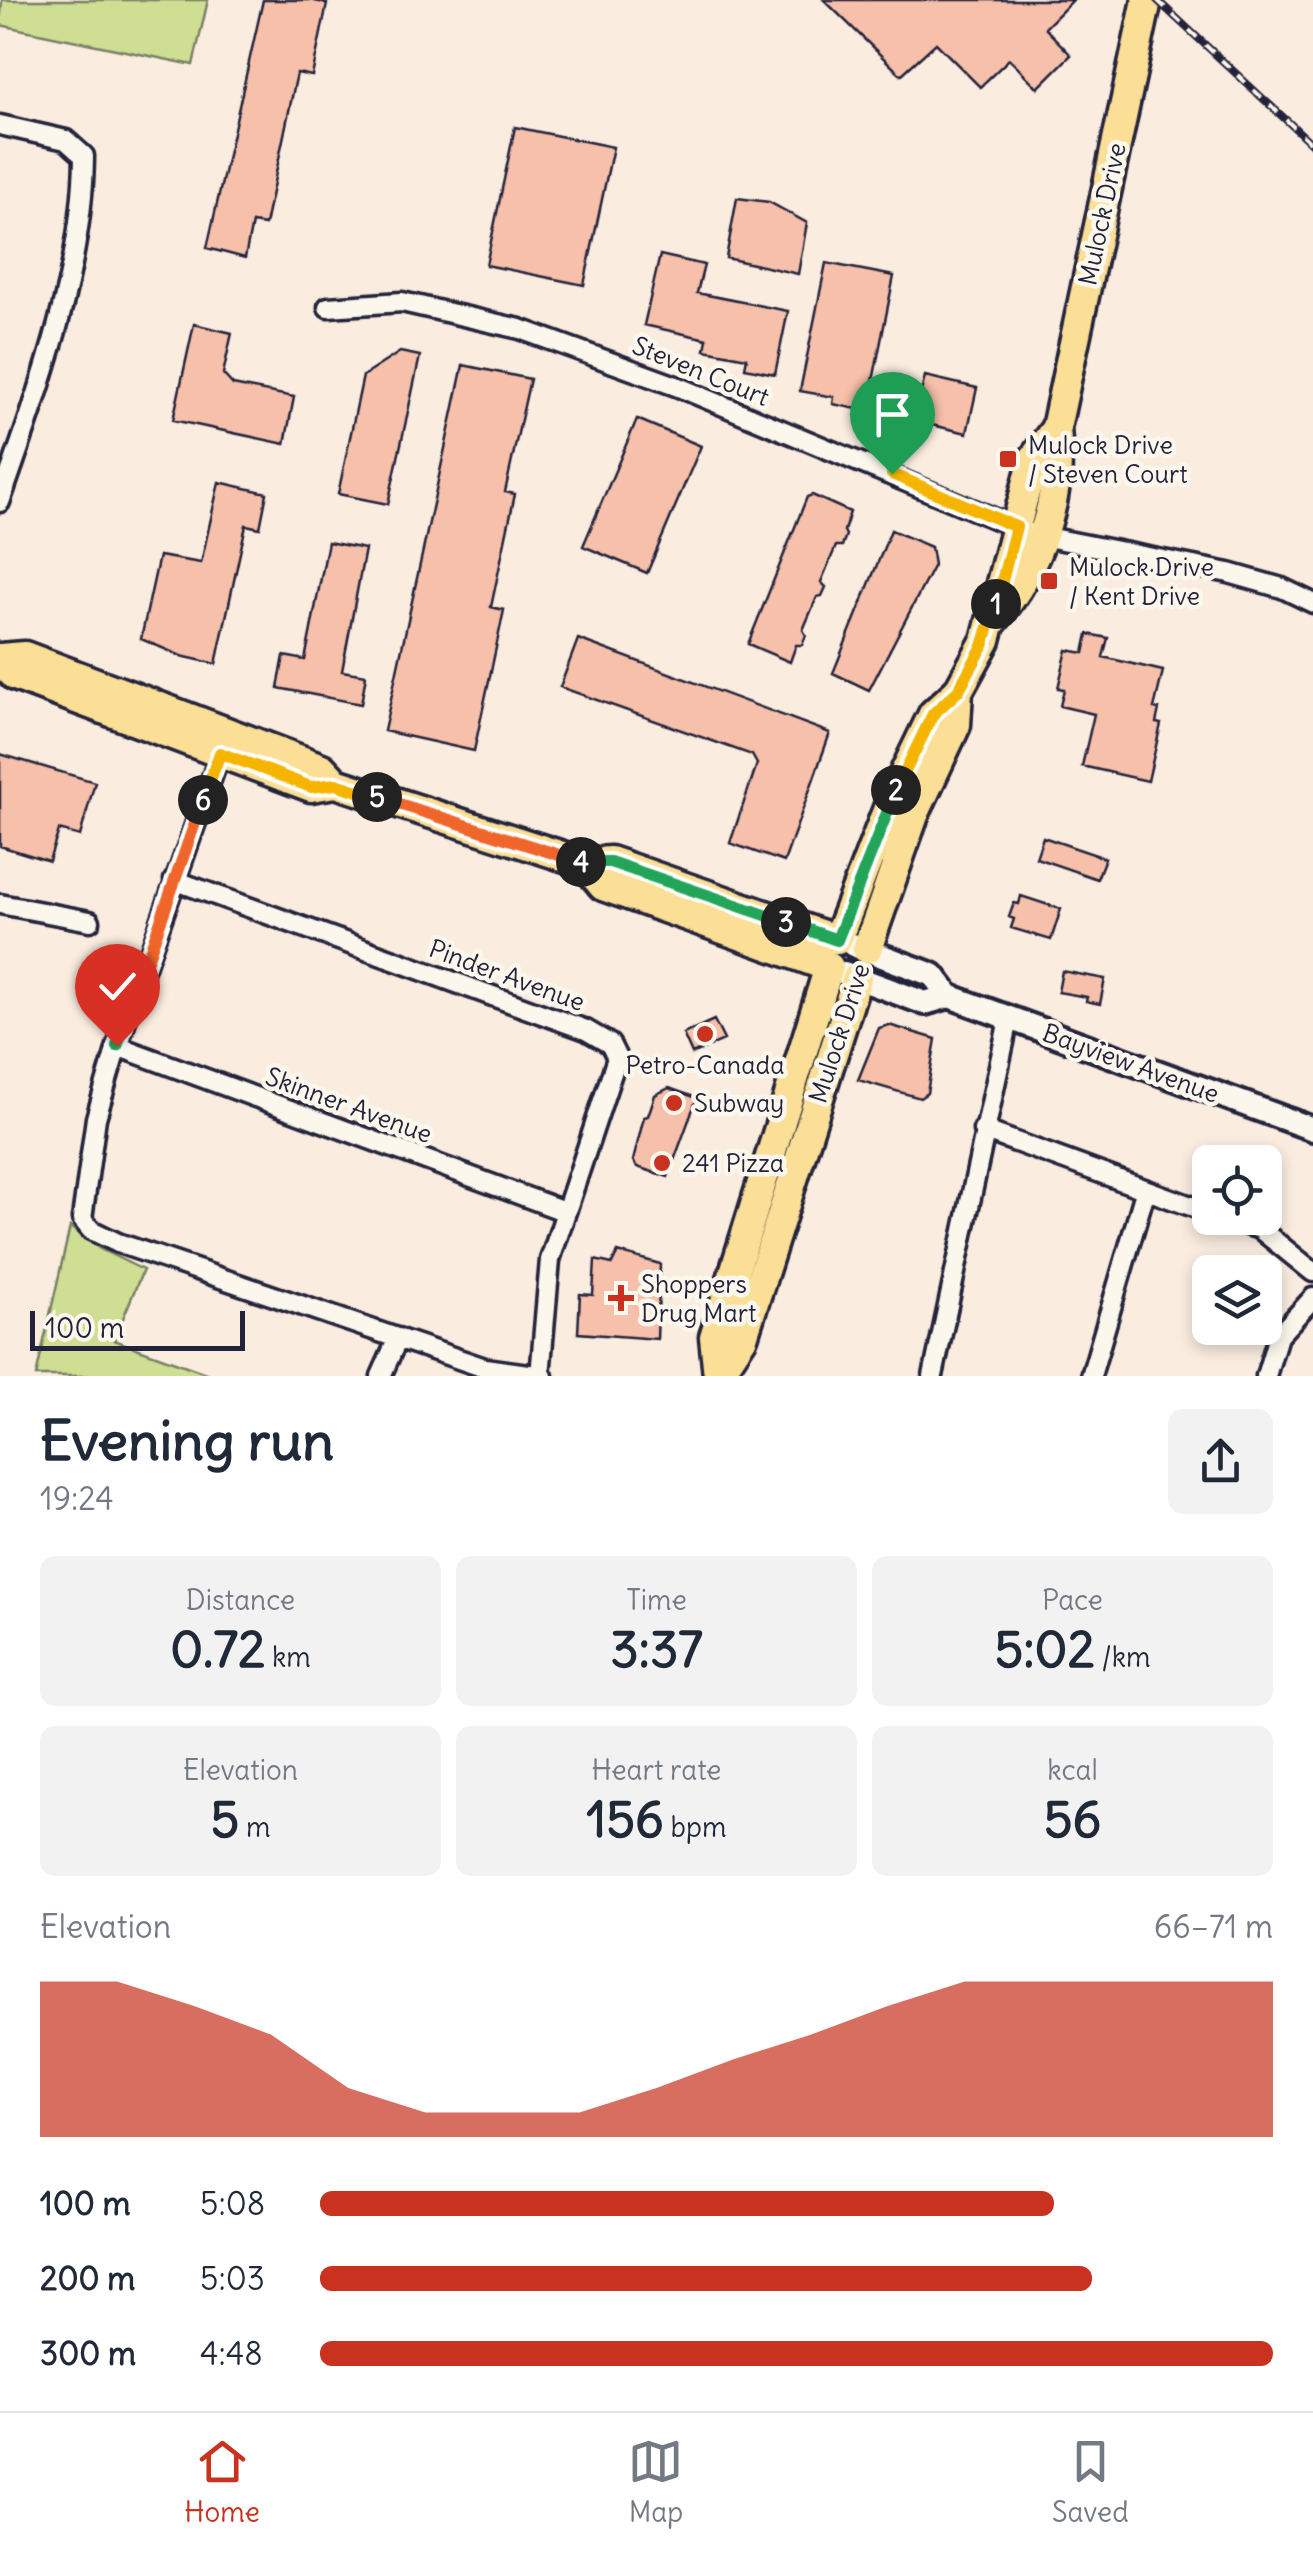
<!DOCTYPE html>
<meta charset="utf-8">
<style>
:root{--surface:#fff;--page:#f2f2f3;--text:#1f2937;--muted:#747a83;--line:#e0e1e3;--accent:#c8321e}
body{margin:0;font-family:Delius,sans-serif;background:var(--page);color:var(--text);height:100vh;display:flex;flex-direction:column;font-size:38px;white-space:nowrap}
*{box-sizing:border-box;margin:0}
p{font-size:32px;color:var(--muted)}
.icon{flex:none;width:55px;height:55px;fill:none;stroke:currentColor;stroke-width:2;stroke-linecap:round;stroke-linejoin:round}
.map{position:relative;height:1376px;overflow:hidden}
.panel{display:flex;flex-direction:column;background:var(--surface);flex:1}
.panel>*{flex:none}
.controls{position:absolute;left:1192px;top:1145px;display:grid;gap:20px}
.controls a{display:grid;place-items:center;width:90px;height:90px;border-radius:15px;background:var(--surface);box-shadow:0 5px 15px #0003;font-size:50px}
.scale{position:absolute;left:30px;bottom:25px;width:215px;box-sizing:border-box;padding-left:10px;border:5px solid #22223b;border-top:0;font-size:28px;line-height:35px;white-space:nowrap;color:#22223b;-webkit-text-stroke:8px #fbf7ec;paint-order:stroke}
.pin{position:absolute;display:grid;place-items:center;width:85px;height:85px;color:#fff;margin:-102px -42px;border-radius:50% 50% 50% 0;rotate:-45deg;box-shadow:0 0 10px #0007}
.pin .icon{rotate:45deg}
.km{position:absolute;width:50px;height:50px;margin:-25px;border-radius:50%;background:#222;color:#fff;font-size:28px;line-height:50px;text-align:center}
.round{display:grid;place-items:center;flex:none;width:105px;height:105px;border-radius:15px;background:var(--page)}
.headline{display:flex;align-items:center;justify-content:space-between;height:170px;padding:0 40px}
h1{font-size:55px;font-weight:700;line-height:75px}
.metrics{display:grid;grid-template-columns:repeat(3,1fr);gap:15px;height:170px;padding:10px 40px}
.metrics div{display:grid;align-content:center;border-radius:15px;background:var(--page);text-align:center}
.metrics b{font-size:50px;font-weight:700}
.metrics small{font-size:28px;font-weight:400}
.metrics p{font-size:28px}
.chart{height:280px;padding:20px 40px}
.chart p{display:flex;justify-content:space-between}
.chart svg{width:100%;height:180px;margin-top:10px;fill:var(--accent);opacity:.7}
ul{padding:0 40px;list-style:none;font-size:32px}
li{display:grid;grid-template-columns:160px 120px 1fr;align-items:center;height:75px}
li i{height:25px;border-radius:12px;background:var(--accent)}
.dock{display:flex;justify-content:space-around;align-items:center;height:140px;border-top:2px solid var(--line);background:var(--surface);font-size:28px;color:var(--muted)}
.dock a{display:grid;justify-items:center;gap:5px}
.dock .current{color:var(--accent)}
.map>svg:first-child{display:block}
.green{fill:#cede92;stroke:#788066;stroke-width:2.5}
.building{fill:#f6c0aa;stroke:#22223b;stroke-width:2.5}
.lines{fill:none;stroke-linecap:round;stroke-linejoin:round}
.street-casing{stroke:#22223b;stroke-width:25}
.secondary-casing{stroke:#22223b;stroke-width:30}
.primary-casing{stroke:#22223b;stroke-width:35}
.street{stroke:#fbf7ec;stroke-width:18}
.secondary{stroke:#fbf7ec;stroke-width:22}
.primary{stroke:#fbdf96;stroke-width:28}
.rail-casing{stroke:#22223b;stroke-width:8}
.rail{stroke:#fbf7ec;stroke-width:4;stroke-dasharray:11;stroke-linecap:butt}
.split-1-casing{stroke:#fff;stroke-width:20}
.split-2-casing{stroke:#fff;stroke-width:20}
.split-3-casing{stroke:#fff;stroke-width:20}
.split-4-casing{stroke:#fff;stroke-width:20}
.split-5-casing{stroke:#fff;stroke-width:20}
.split-6-casing{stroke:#fff;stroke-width:20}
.split-7-casing{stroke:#fff;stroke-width:20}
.split-8-casing{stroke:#fff;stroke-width:20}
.split-1{stroke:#f5b400;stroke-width:12}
.split-2{stroke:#f5b400;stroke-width:12}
.split-3{stroke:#22a559;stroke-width:12}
.split-4{stroke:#22a559;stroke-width:12}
.split-5{stroke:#f0652b;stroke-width:12}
.split-6{stroke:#f5b400;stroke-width:12}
.split-7{stroke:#f0652b;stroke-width:12}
.split-8{stroke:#22a559;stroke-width:12}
.poi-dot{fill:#c8321e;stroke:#fbf7ec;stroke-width:4}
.labels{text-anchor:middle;stroke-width:9;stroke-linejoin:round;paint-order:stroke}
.street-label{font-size:25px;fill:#22223b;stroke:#fbf7ec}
.poi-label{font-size:25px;fill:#22223b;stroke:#fbf7ec;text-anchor:start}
</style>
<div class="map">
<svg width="1313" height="1376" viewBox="0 0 1313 1376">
<rect width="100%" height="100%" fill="#faecdf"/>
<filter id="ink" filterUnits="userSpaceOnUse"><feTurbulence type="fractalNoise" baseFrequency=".01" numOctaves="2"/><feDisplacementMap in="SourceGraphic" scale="20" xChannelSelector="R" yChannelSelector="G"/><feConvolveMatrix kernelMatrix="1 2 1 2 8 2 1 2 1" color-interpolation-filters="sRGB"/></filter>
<g filter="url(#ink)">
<path class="green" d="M2,0H208L193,65L0,25Z
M70,1227L100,1249L143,1270L114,1340L214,1376H36Z"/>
<path class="building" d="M263,0H311L327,4L312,76L297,73L265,225L252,223L245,258L207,248Z
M824,0H1073L1045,28L1071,55L1038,88L1009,59L980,87L936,43L901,75Z
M515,127L613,147L584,285L486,265Z
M737,198L769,202L807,223L798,274L726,258Z
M660,255L704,265L697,293L788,311L775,374L745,368L747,358L705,350L707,339L644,325Z
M826,263L894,276L867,411L833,404L834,397L800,391Z
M194,324L232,333L223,374L233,385L294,397L285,444L173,420Z
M400,352L420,356L388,504L338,494L363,376Z
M463,365L530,379L505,492L515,494L491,607L504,610L474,751L384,731Z
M925,376L977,388L967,433L905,419L909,399L919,401Z
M637,419L701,446L647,573L583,546Z
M219,482L267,493L260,528L246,525L216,664L181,656L141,639L159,556L201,563Z
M812,495L850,512L844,531L846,535L842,546H836L821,582L826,587L822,596L817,597L803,630L806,635L802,645H796L790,662L748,644L807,497Z
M891,530L931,547L934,565L869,690L833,673Z
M328,542L365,549L342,671L366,675L361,704L278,688L284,656L305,660Z
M1088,634L1108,638L1103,657L1163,671L1154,708L1159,709L1156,723L1161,724L1148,781L1082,766L1094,714L1060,706L1064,689L1058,688L1067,650L1084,653Z
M578,639L830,733L784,862L730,843L757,764L752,755L560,687Z
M0,754L95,782L80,836L59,830L49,861L0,846Z
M1043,837L1105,858L1097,879L1036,858Z
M1021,896L1061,909L1051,940L1011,928L1014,919L1009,917L1014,903L1019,904Z
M1062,971L1105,979L1100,1004L1086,1001L1087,997L1058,992Z
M714,1020L724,1040L692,1054L683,1034Z
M889,1025L936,1039L927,1093L920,1098L858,1080L879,1028Z
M669,1088L697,1098L668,1177L637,1167L633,1161L644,1117L648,1116L655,1095Z
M618,1252L660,1264L657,1339L578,1333L580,1294L593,1295L595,1260L612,1264Z"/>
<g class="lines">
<defs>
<path id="street" d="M0,125L66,140L84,156C83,271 38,394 0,502
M328,307L402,302L520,329L676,386L1032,534L1229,573L1282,588L1313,603
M224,743L117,1046L96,1118L82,1219L91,1230L118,1243L485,1368L543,1376
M174,880L586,1030L610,1044L617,1058L550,1260L540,1376
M0,904L90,921
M117,1046L564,1211
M983,1130L1210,1213
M1224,1218L1260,1229L1313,1272
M381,1376L398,1338
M933,1376L1009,1019
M1091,1376L1145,1192
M1266,1376L1278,1336L1313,1298"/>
<path id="secondary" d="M853,945L933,975L949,996L1313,1129
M844,973L925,1003L949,996"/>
<path id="primary" d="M994,620C1039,568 1063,497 1056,428L1147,0
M0,658L25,656L322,768L336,783
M0,660L15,676L311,787L336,783L584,863L610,861L837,940L890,803L933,714L958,691L986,640L1034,458L1056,428
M584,863L603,886L829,967L714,1337L718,1375
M867,949L914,815L956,725L958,691
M718,1375L743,1337L857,978"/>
</defs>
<use href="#street" class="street-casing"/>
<use href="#secondary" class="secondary-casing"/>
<use href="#primary" class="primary-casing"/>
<use href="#street" class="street"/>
<use href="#secondary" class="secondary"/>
<use href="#primary" class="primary"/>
<defs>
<path id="rail" d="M1157,0L1313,145"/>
</defs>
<use href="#rail" class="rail-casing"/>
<use href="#rail" class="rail"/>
</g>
</g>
<g class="lines" filter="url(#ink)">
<defs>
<path id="split-1" d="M892,474L1016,527L996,604"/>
<path id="split-2" d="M896,790L933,714L958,691L983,646L996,604"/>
<path id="split-3" d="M786,922L837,940L896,790"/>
<path id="split-4" d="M581,862H610L786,922"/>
<path id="split-5" d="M377,797L581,862"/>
<path id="split-6" d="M203,800L220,753L311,787L336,784L377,797"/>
<path id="split-7" d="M132,1003L203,800"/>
<path id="split-8" d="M117,1046L132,1003"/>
</defs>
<use href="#split-1" class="split-1-casing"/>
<use href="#split-2" class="split-2-casing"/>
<use href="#split-3" class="split-3-casing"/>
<use href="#split-4" class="split-4-casing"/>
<use href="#split-5" class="split-5-casing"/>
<use href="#split-6" class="split-6-casing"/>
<use href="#split-7" class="split-7-casing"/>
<use href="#split-8" class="split-8-casing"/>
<use href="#split-1" class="split-1"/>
<use href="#split-2" class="split-2"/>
<use href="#split-3" class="split-3"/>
<use href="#split-4" class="split-4"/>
<use href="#split-5" class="split-5"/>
<use href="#split-6" class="split-6"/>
<use href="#split-7" class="split-7"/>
<use href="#split-8" class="split-8"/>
</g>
<g class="poi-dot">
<rect x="998" y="449" width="20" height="20" rx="5"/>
<rect x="1039" y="571" width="20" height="20" rx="5"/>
<circle cx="705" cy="1034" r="10"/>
<circle cx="674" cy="1103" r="10"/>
<circle cx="662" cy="1163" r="10"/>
<path d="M616 1283h10v10h10v10h-10v10h-10v-10h-10v-10h10z"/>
</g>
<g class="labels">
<g class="street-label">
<text transform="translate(1102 214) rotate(-78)" y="9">Mulock Drive</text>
<text transform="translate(701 371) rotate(22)" y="9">Steven Court</text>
<text transform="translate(507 975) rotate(20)" y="9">Pinder Avenue</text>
<text transform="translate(839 1033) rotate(-72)" y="9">Mulock Drive</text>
<text transform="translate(1131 1063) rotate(20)" y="9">Bayview Avenue</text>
<text transform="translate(349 1105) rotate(20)" y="9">Skinner Avenue</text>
</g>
<g class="poi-label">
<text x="1028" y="454">Mulock Drive<tspan x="1028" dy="29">/ Steven Court</tspan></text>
<text x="1069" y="576">Mulock Drive<tspan x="1069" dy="29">/ Kent Drive</tspan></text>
<text x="705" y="1074" text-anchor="middle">Petro-Canada</text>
<text x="694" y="1112">Subway</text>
<text x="682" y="1172">241 Pizza</text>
<text x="641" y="1293">Shoppers<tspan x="641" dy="29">Drug Mart</tspan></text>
</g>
</g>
</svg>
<div class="controls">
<a><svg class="icon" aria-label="locate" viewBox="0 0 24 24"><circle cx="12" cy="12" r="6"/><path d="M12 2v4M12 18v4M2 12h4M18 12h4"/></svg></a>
<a><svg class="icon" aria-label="layers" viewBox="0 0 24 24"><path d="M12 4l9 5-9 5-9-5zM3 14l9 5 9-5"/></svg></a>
</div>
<div class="scale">100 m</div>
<div class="pin" style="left:892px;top:474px;background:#1e9e55"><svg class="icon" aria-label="arrive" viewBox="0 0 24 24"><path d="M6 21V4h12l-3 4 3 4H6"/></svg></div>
<div class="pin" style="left:117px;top:1046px;background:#d93025"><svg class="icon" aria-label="check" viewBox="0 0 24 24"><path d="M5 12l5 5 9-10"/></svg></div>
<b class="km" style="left:996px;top:604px">1</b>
<b class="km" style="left:896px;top:790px">2</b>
<b class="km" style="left:786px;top:922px">3</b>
<b class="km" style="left:581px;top:862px">4</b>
<b class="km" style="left:377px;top:797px">5</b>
<b class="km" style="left:203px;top:800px">6</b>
</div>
<section class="panel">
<div class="headline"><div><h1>Evening run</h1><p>19:24</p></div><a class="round"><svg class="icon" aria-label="share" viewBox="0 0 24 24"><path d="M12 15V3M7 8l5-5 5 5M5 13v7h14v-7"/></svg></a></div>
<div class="metrics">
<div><p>Distance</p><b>0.72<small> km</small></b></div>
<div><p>Time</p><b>3:37</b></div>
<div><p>Pace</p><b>5:02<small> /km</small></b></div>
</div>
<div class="metrics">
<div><p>Elevation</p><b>5<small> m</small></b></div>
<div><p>Heart rate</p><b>156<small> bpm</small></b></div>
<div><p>kcal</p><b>56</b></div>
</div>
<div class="chart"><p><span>Elevation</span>66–71 m</p>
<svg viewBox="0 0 160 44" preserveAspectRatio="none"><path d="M0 44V6L10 6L20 12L30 19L40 32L50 38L60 38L70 38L80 32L90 25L100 19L110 12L120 6L130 6L140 6L150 6L160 6V44z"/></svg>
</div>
<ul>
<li><b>100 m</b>5:08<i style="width:77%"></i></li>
<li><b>200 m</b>5:03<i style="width:81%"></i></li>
<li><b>300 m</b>4:48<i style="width:100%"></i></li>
</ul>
</section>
<nav class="dock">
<a class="current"><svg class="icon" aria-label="home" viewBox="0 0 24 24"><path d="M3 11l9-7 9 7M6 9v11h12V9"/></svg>Home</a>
<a><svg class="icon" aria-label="map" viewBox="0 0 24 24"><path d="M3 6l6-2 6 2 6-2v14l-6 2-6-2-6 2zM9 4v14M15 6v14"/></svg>Map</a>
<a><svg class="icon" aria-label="saved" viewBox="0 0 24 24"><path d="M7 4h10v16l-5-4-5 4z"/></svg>Saved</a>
</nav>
